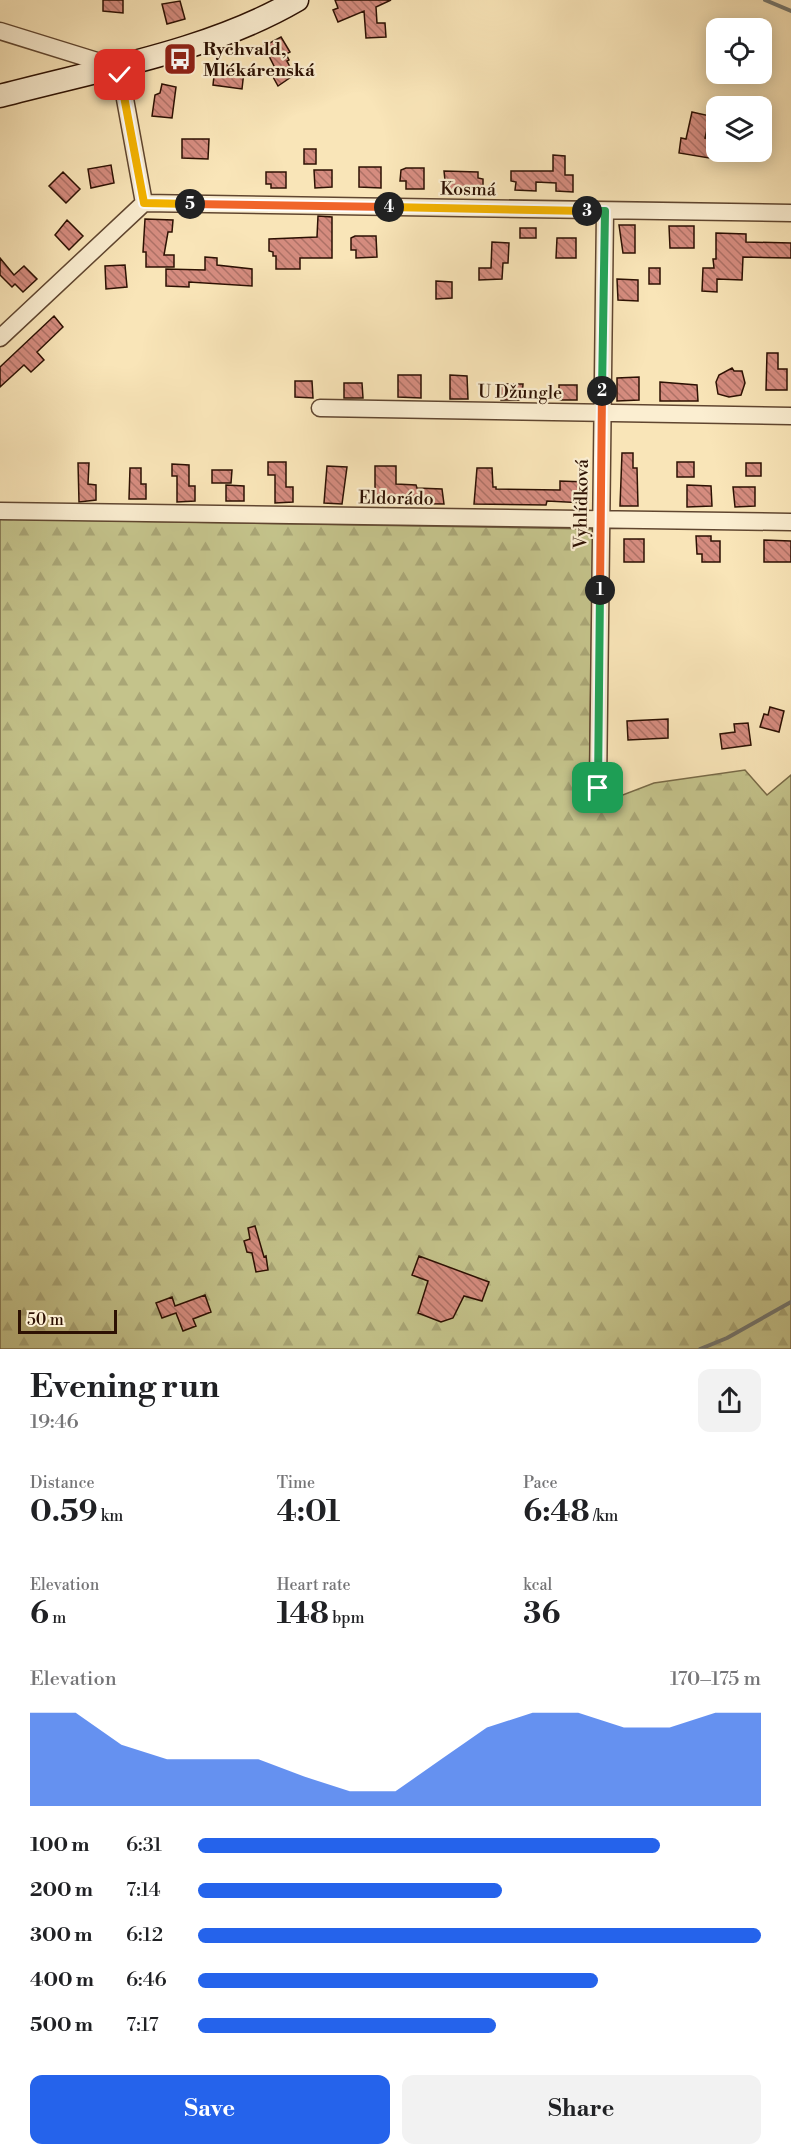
<!DOCTYPE html>
<meta charset="utf-8">
<style>
:root{--surface:#fff;--page:#f2f2f2;--text:#202124;--muted:#757577;--accent:#2563eb}
body{margin:0;font-family:"Libre Bodoni",serif;background:var(--page);color:var(--text);height:100vh;display:flex;flex-direction:column;font-size:22px;white-space:nowrap}
*{box-sizing:border-box;margin:0}
p{font-size:20px;color:var(--muted)}
.icon{flex:none;width:33px;height:33px;fill:none;stroke:currentColor;stroke-width:2;stroke-linecap:round;stroke-linejoin:round}
.map{position:relative;height:1349px;overflow:hidden}
.panel{display:flex;flex-direction:column;background:var(--surface);flex:1}
.panel>*{flex:none}
.buttons{position:absolute;left:706px;top:18px;display:grid;gap:12px}
.buttons a{display:grid;place-items:center;width:66px;height:66px;border-radius:12px;background:var(--surface);box-shadow:0 3px 15px #0003;font-size:30px}
.scale{position:absolute;left:18px;bottom:15px;width:99px;box-sizing:border-box;padding-left:6px;border:3px solid #2d1103;border-top:0;font-size:16px;line-height:21px;white-space:nowrap;color:#2d1103;-webkit-text-stroke:4px #fbeed1;paint-order:stroke}
.pin{position:absolute;display:grid;place-items:center;width:51px;height:51px;color:#fff;margin:-26px;border-radius:12px;box-shadow:0 3px 9px #0006}
.km{position:absolute;width:30px;height:30px;margin:-15px;border-radius:50%;background:#222;color:#fff;font-size:16px;line-height:30px;text-align:center}
.round{display:grid;place-items:center;flex:none;width:63px;height:63px;border-radius:12px;background:var(--page)}
.summary{display:flex;align-items:center;justify-content:space-between;height:102px;padding:0 30px}
h1{font-size:33px;font-weight:700;line-height:45px}
.metrics{display:grid;grid-template-columns:repeat(3,1fr);gap:9px;height:102px;padding:6px 30px}
.metrics div{display:grid;align-content:center}
.metrics b{font-size:30px;font-weight:700}
.metrics small{font-size:16px;font-weight:400}
.metrics p{font-size:16px}
.chart{height:168px;padding:12px 30px}
.chart p{display:flex;justify-content:space-between}
.chart svg{width:100%;height:108px;margin-top:6px;fill:var(--accent);opacity:.7}
.action{display:flex;gap:12px;margin-top:auto;padding:12px 30px}
.action a{flex:1;height:69px;border-radius:12px;background:var(--accent);color:#fff;font-size:24px;font-weight:700;line-height:69px;text-align:center}
.action a+a{background:var(--page);color:var(--text)}
ul{padding:0 30px;list-style:none;font-size:20px}
li{display:grid;grid-template-columns:96px 72px 1fr;align-items:center;height:45px}
li i{height:15px;border-radius:8px;background:var(--accent)}
.map>svg:first-child{display:block}
.forest{fill:url(#forest-firs);stroke:#786a47;stroke-width:1.5}
.lines{fill:none;stroke-linecap:round;stroke-linejoin:round}
.stream{stroke:#747871;stroke-width:4}
.building{fill:url(#building-back-hatch);stroke:#2d1103;stroke-width:1.5}
.street-casing{stroke:#604630;stroke-width:19}
.secondary-casing{stroke:#2d1103;stroke-width:25}
.street{stroke:#fbeed1;stroke-width:16}
.secondary{stroke:#fbeed1;stroke-width:22}
.split-1-casing{stroke:#fff;stroke-width:12}
.split-2-casing{stroke:#fff;stroke-width:12}
.split-3-casing{stroke:#fff;stroke-width:12}
.split-4-casing{stroke:#fff;stroke-width:12}
.split-5-casing{stroke:#fff;stroke-width:12}
.split-6-casing{stroke:#fff;stroke-width:12}
.split-1{stroke:#22a559;stroke-width:8}
.split-2{stroke:#f0652b;stroke-width:8}
.split-3{stroke:#22a559;stroke-width:8}
.split-4{stroke:#f5b400;stroke-width:8}
.split-5{stroke:#f0652b;stroke-width:8}
.split-6{stroke:#f5b400;stroke-width:8}
.labels{text-anchor:middle;stroke-width:4.5;stroke-linejoin:round;paint-order:stroke}
.poi-label{font-size:18px;font-weight:bold;fill:#2d1103;stroke:#fbeed1;text-anchor:start}
.street-label{font-size:18px;fill:#2d1103;stroke:#fbeed1}
</style>
<div class="map">
<svg width="791" height="1349" viewBox="0 0 791 1349">
<defs>
<pattern id="forest-firs" width="22" height="20" patternUnits="userSpaceOnUse" patternTransform="scale(1.5)"><rect width="22" height="20" fill="#c4c38b"/><path d="M5 1l3.5 6h-7zM16 11l3.5 6h-7z" fill="#a9a676"/></pattern>
<pattern id="building-back-hatch" width="6" height="6" patternUnits="userSpaceOnUse" patternTransform="scale(1.5)"><rect width="6" height="6" fill="#d58c7f"/><path d="M-1 5l2 2M0 0l6 6M5-1l2 2" fill="none" stroke="#ad7166"/></pattern>
</defs>
<rect width="100%" height="100%" fill="#f9e5b8"/>
<filter id="stains"><feTurbulence type="fractalNoise" baseFrequency=".00333" numOctaves="4"/><feColorMatrix values="0 0 0 0 .2 0 0 0 0 .09 0 0 0 0 .02 0 0 0 .5 -.17"/></filter>
<radialGradient id="worn" r=".72"><stop offset=".6" stop-color="#630" stop-opacity="0"/><stop offset="1" stop-color="#630" stop-opacity=".3"/></radialGradient>
<path class="forest" d="M0,519L593,529L589,808L654,783L745,770L767,795L791,775V1349H0Z"/>
<g class="lines">
<path class="stream" d="M765,0L791,11
M700,1349L727,1338L791,1302"/>
</g>
<path class="building" d="M103,0H123V13L103,11Z
M335,0H391L376,7L377,23H385L386,37L366,38L364,11L338,22L333,10L338,8Z
M180,1L185,19L167,24L162,4Z
M281,37L290,52L286,54L289,60L287,61L294,75L278,86L272,75L277,72L264,46Z
M220,63L244,71L242,89L213,85L215,67H219Z
M162,84L176,87L172,118L152,116L155,95L160,93Z
M692,112L710,116L705,138L713,139L709,158L679,153L681,138L686,139Z
M182,139H209L208,159L182,158Z
M304,149H316V164H304Z
M553,155L565,156V175H573V192L556,191V183L536,182V191L515,190L516,182L511,181V171H553Z
M111,165L114,183L91,188L88,169Z
M359,167H381V188L359,187Z
M406,168H424V189H406V181H400L401,170Z
M314,170H332V187L315,188Z
M444,171L478,172V178L483,179V189L446,190Z
M63,172L80,189L66,203L49,186Z
M266,172H286V188H271V184H266Z
M318,216L332,217V258H300V269H276V256H273V252L269,251V239L317,237Z
M145,219L173,220L172,232H168L164,255H174V267H146V252H143Z
M67,220L83,236L69,250L55,235Z
M619,225H635V253H623Z
M669,226H694V248H670Z
M520,228H536V238H520Z
M716,233L746,234V242L791,243V258L743,257L742,280L717,279V292L702,291L703,268H714L713,259H716Z
M355,236H376L377,257L356,258V250H351V238Z
M557,238H576V258H556Z
M492,242L509,243L508,263H503L502,279L479,280V268H491Z
M205,257L217,258V265L252,269V286L189,282V287L166,286V269L205,270Z
M0,258L14,275L24,266L37,279L23,292L15,284L12,287L0,275Z
M125,265L127,287L106,289L105,266Z
M649,268H660V284H649Z
M617,279L638,280V301L618,300Z
M436,281L452,282V298L436,299Z
M54,316L63,327L37,352L44,360L31,372L24,365L0,387V367Z
M767,353H778V369H787V390H766Z
M732,368L734,371H742L745,383L741,395L729,397L718,394L716,382L719,375Z
M398,375H421V398L398,397Z
M450,375L467,376L468,399H450Z
M639,377V400L617,401V378Z
M295,381H312L313,398L295,397Z
M660,382L697,385L698,401H660Z
M344,383H362L363,398H344Z
M501,384H523L522,397L519,400H501Z
M559,385H577V400H559Z
M622,453H633V468H637L638,506H620Z
M268,462H286V487H293V502L275,503V475H268Z
M677,462H694V477H677Z
M78,463H89L88,484L96,485V500L79,502Z
M746,463H761V476H746Z
M172,464L189,465V486H195V501L177,502V476H172Z
M327,466L347,467L342,504L324,503Z
M375,466H396V484L416,485L417,488L442,489L444,504L375,503Z
M130,468H141V484H146V499H129Z
M477,468H492L493,487H496V489L560,490V481L586,482L585,503L547,501L546,505L474,504Z
M212,470H232L231,483H212Z
M226,485L244,486V501H226Z
M687,485L711,486L712,506L687,507Z
M733,487H755V506L735,507Z
M696,536H711V541H720V562H702V554H697Z
M624,539H644V562H624Z
M764,540L791,541V562H764Z
M770,707L784,711L779,732L760,727L764,714L768,715Z
M668,719V738L628,740L627,721Z
M748,723L751,745L722,749L720,734L735,732L734,724Z
M255,1226L264,1257L266,1256L268,1270L256,1272L252,1253L247,1252L244,1241L250,1239L248,1228Z
M419,1256L489,1282L482,1301L464,1296L453,1318L441,1322L418,1313L428,1281L412,1275Z
M205,1295L211,1312L193,1319L196,1326L183,1331L176,1313L162,1318L156,1303L172,1297L175,1306Z"/>
<g class="lines">
<defs>
<path id="street" d="M0,31L113,66L120,75L123,88L144,203
M0,338L144,203L791,213
M320,408L791,416
M0,511L791,522
M603,797L598,788L605,211"/>
<path id="secondary" d="M0,96C97,70 210,51 297,0"/>
</defs>
<use href="#street" class="street-casing"/>
<use href="#secondary" class="secondary-casing"/>
<use href="#street" class="street"/>
<use href="#secondary" class="secondary"/>
</g>
<g class="lines">
<defs>
<path id="split-1" d="M598,788L600,590"/>
<path id="split-2" d="M600,590L602,391"/>
<path id="split-3" d="M587,211H605L602,391"/>
<path id="split-4" d="M389,207L587,211"/>
<path id="split-5" d="M190,204L389,207"/>
<path id="split-6" d="M120,75L144,203L190,204"/>
</defs>
<use href="#split-1" class="split-1-casing"/>
<use href="#split-2" class="split-2-casing"/>
<use href="#split-3" class="split-3-casing"/>
<use href="#split-4" class="split-4-casing"/>
<use href="#split-5" class="split-5-casing"/>
<use href="#split-6" class="split-6-casing"/>
<use href="#split-1" class="split-1"/>
<use href="#split-2" class="split-2"/>
<use href="#split-3" class="split-3"/>
<use href="#split-4" class="split-4"/>
<use href="#split-5" class="split-5"/>
<use href="#split-6" class="split-6"/>
</g>
<defs>
<symbol id="bus-square" viewBox="-11 -11 22 22"><rect x="-9" y="-9" width="18" height="18" rx="4" fill="#8f2418" stroke="#fbeed1"/><path d="M-5-6H5V4H4V6H2V4H-2V6H-4V4H-5ZM-3.5-4V0h7V-4ZM-3.5 1.2v1.5H-2V1.2ZM2 1.2v1.5H3.5V1.2Z" fill="#fff"/></symbol>
</defs>
<g fill-rule="evenodd">
<use href="#bus-square" x="161" y="40" width="38" height="38"/>
</g>
<g class="labels">
<g class="poi-label">
<text x="203" y="55">Rychvald,<tspan x="203" dy="21">Mlékárenská</tspan></text>
</g>
<g class="street-label">
<text transform="translate(468 189) rotate(1)" y="6">Kosmá</text>
<text transform="translate(520 392) rotate(1)" y="6">U Džungle</text>
<text transform="translate(396 498) rotate(1)" y="6">Eldorádo</text>
<text transform="translate(581 504) rotate(-89)" y="6">Vyhlídková</text>
</g>
</g>
<rect width="100%" height="100%" filter="url(#stains)"/>
<rect width="100%" height="100%" fill="url(#worn)"/>
</svg>
<div class="buttons">
<a><svg class="icon" aria-label="locate" viewBox="0 0 24 24"><circle cx="12" cy="12" r="6"/><path d="M12 2v4M12 18v4M2 12h4M18 12h4"/></svg></a>
<a><svg class="icon" aria-label="layers" viewBox="0 0 24 24"><path d="M12 4l9 5-9 5-9-5zM3 14l9 5 9-5"/></svg></a>
</div>
<div class="scale">50 m</div>
<div class="pin" style="left:598px;top:788px;background:#1e9e55"><svg class="icon" aria-label="arrive" viewBox="0 0 24 24"><path d="M6 21V4h12l-3 4 3 4H6"/></svg></div>
<div class="pin" style="left:120px;top:75px;background:#d93025"><svg class="icon" aria-label="check" viewBox="0 0 24 24"><path d="M5 12l5 5 9-10"/></svg></div>
<b class="km" style="left:600px;top:590px">1</b>
<b class="km" style="left:602px;top:391px">2</b>
<b class="km" style="left:587px;top:211px">3</b>
<b class="km" style="left:389px;top:207px">4</b>
<b class="km" style="left:190px;top:204px">5</b>
</div>
<section class="panel">
<div class="summary"><div><h1>Evening run</h1><p>19:46</p></div><a class="round"><svg class="icon" aria-label="share" viewBox="0 0 24 24"><path d="M12 15V3M7 8l5-5 5 5M5 13v7h14v-7"/></svg></a></div>
<div class="metrics">
<div><p>Distance</p><b>0.59<small> km</small></b></div>
<div><p>Time</p><b>4:01</b></div>
<div><p>Pace</p><b>6:48<small> /km</small></b></div>
</div>
<div class="metrics">
<div><p>Elevation</p><b>6<small> m</small></b></div>
<div><p>Heart rate</p><b>148<small> bpm</small></b></div>
<div><p>kcal</p><b>36</b></div>
</div>
<div class="chart"><p><span>Elevation</span>170–175 m</p>
<svg viewBox="0 0 160 44" preserveAspectRatio="none"><path d="M0 44V6L10 6L20 19L30 25L40 25L50 25L60 32L70 38L80 38L90 25L100 12L110 6L120 6L130 12L140 12L150 6L160 6V44z"/></svg>
</div>
<ul>
<li><b>100 m</b>6:31<i style="width:82%"></i></li>
<li><b>200 m</b>7:14<i style="width:54%"></i></li>
<li><b>300 m</b>6:12<i style="width:100%"></i></li>
<li><b>400 m</b>6:46<i style="width:71%"></i></li>
<li><b>500 m</b>7:17<i style="width:53%"></i></li>
</ul>
<div class="action"><a>Save</a><a>Share</a></div>
</section>
